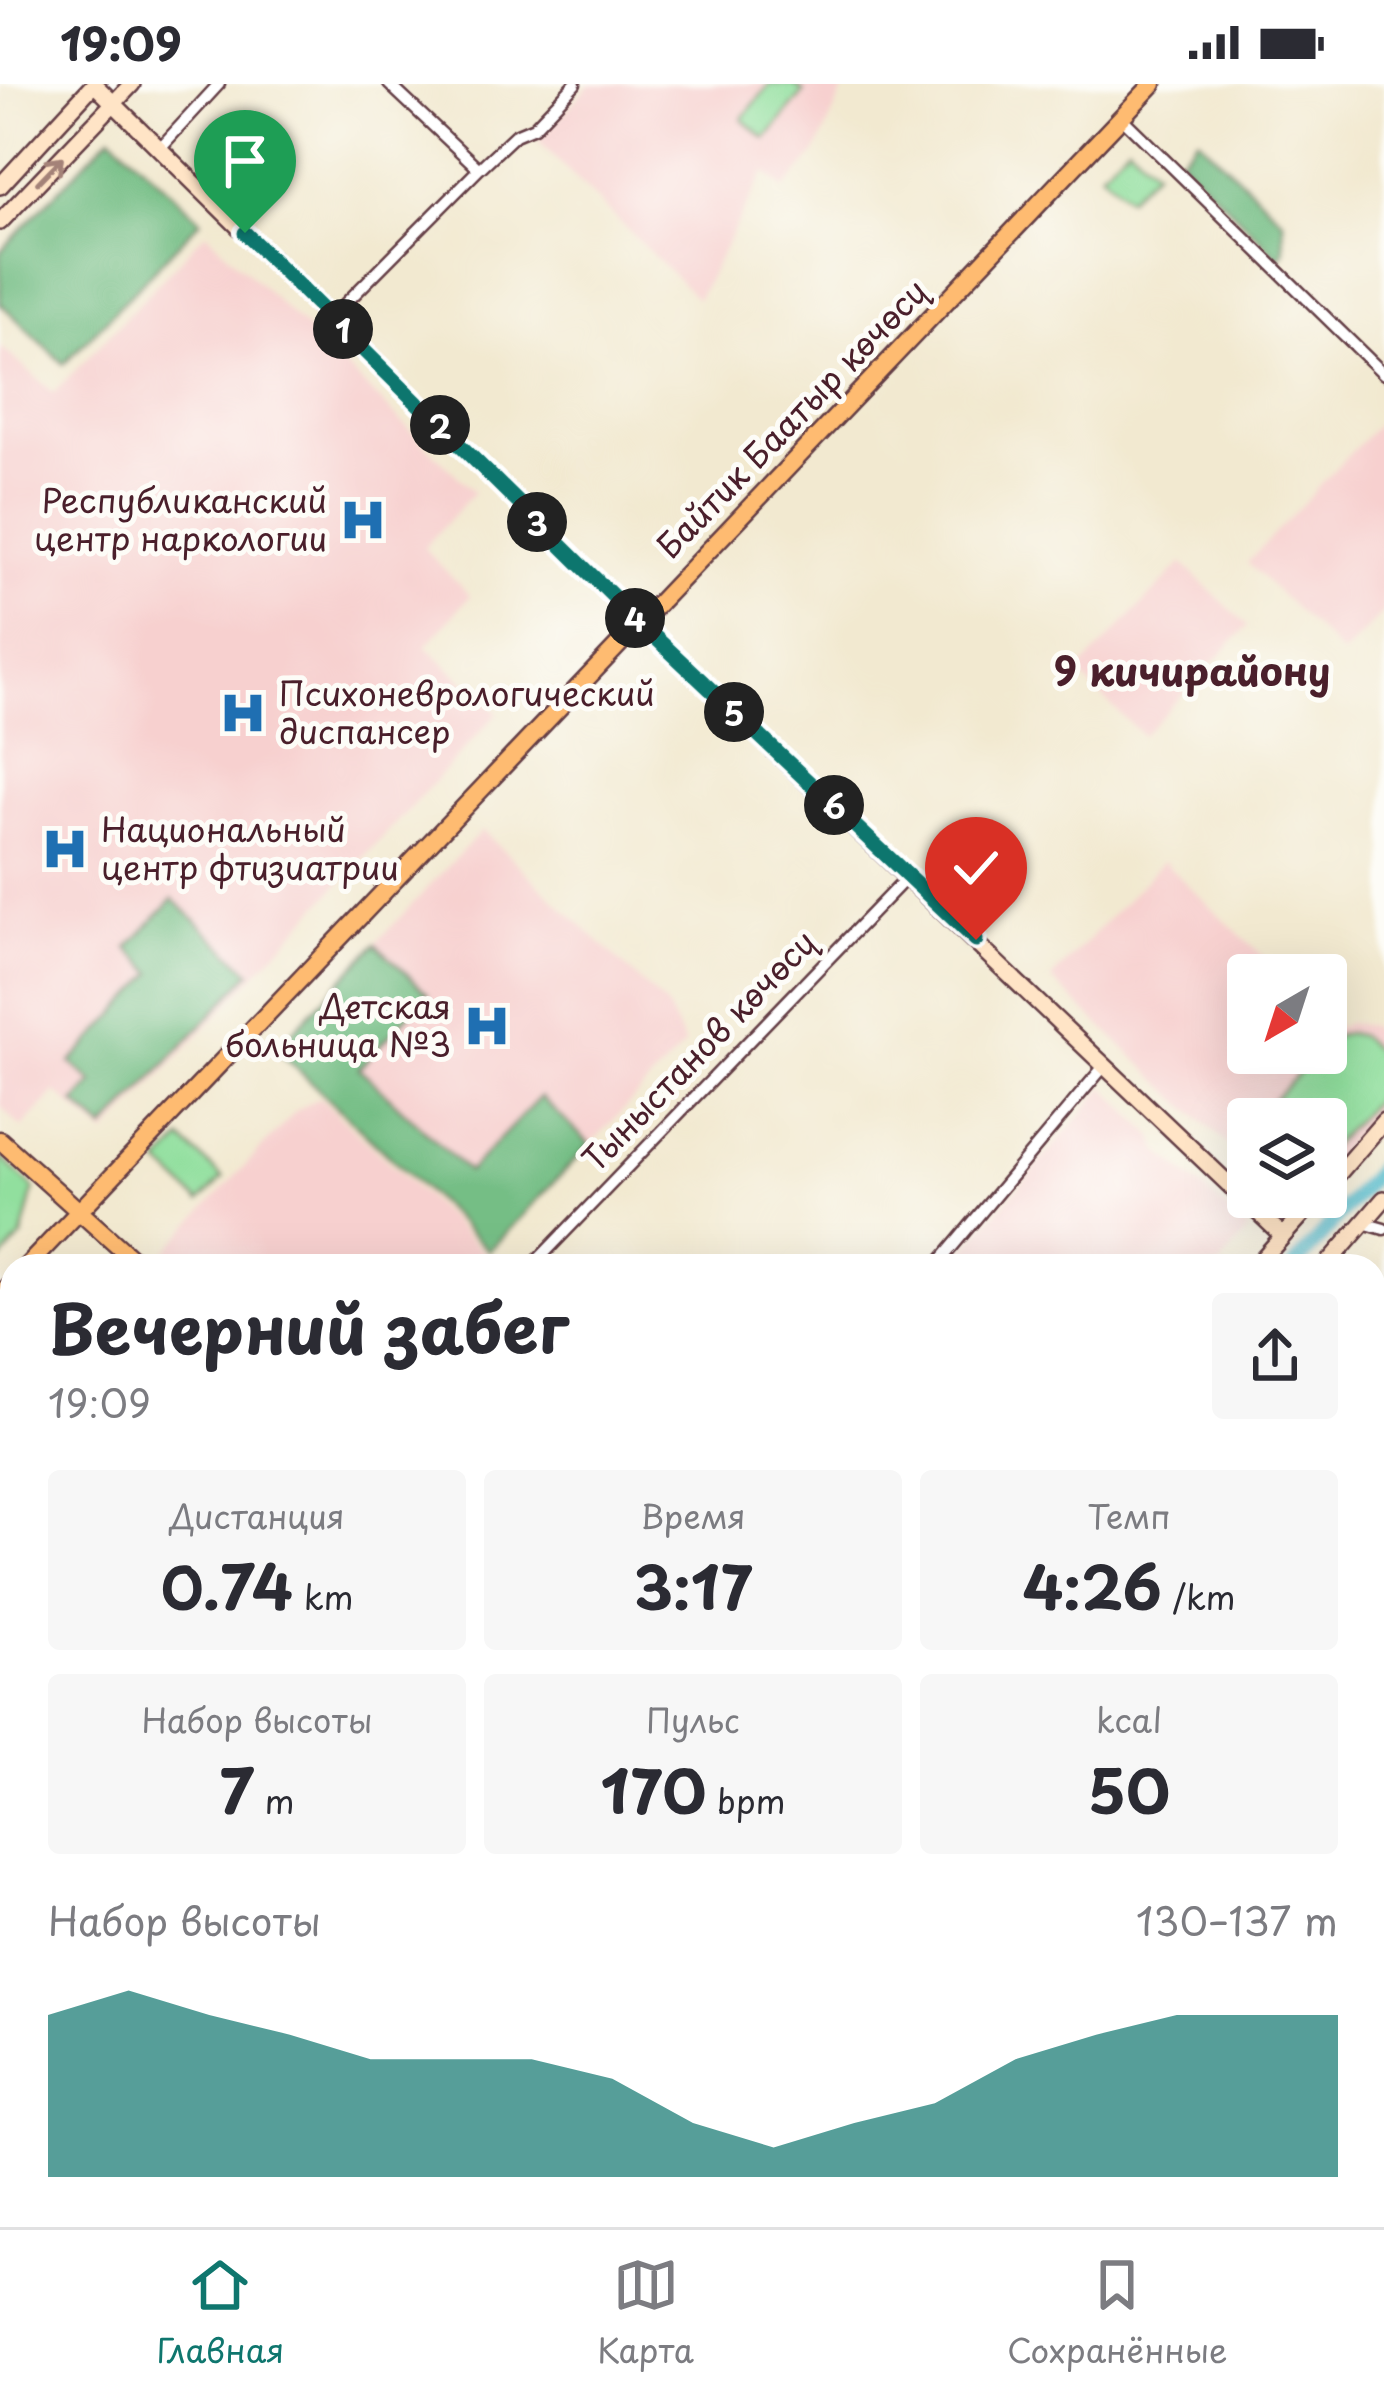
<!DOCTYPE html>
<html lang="ru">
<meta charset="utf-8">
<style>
:root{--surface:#fff;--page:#f7f7f7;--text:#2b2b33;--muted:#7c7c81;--line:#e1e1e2;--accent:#0f766e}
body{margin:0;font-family:"Playpen Sans",sans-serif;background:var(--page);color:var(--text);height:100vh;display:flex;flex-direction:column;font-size:45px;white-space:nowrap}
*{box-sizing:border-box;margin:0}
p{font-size:39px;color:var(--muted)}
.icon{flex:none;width:66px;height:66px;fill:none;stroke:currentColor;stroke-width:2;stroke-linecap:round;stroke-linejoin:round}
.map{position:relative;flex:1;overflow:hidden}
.details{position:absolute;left:0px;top:1170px;width:1386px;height:975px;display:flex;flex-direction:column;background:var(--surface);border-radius:36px 36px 0 0;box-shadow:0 12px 48px #0002}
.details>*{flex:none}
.needle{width:78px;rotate:219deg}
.controls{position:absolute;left:1227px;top:870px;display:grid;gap:24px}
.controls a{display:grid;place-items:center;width:120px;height:120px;border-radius:12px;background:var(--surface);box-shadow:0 12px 48px #0002;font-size:60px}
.pin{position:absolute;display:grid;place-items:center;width:102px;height:102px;color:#fff;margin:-123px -51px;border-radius:50% 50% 50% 0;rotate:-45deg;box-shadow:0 0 12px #0007}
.pin .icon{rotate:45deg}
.km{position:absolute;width:60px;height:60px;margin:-30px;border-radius:50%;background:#222;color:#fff;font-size:33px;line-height:60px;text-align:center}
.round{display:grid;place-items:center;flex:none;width:126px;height:126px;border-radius:12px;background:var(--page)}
.headline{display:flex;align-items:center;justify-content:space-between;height:204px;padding:0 48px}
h1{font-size:66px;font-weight:700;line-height:90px}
.figures{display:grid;grid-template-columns:repeat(3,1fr);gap:18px;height:204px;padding:12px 48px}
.figures div{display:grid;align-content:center;border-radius:12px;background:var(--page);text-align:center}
.figures b{font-size:60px;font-weight:700}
.figures small{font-size:33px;font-weight:400}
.figures p{font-size:33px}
.chart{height:336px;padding:24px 48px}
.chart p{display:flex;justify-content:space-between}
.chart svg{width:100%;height:216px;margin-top:12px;fill:var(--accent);opacity:.7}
.status{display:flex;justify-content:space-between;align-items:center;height:84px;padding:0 60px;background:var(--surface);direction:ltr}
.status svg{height:33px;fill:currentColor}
.tab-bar{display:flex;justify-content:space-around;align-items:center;height:168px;border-top:3px solid var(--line);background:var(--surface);font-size:33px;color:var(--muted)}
.tab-bar a{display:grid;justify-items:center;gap:6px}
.tab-bar .selected{color:var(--accent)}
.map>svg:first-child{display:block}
.built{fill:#f7d0cf}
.industrial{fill:#d2bec5}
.green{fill:#91df9e;stroke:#6e7f64;stroke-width:3}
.forest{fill:#74be85;stroke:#5f6e58;stroke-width:3}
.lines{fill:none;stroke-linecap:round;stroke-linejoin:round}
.stream{stroke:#4eb9ca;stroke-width:3}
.canal{stroke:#4eb9ca;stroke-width:9}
.river{stroke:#4eb9ca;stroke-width:16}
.street-casing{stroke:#633d44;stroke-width:15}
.secondary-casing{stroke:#633d44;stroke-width:20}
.primary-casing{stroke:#633d44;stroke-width:21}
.street{stroke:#fff;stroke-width:10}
.secondary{stroke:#ffe4c6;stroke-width:15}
.primary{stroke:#febb71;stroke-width:16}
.oneway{stroke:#a48278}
.route-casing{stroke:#fff;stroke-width:24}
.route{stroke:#0f766e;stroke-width:15}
.labels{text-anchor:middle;stroke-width:10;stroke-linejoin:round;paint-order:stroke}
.street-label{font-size:33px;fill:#4a1f2b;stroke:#fdfcf7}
.poi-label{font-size:33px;fill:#4a1f2b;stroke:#fdfcf7;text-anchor:end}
.quarter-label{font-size:39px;font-weight:bold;fill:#4a1f2b;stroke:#fdfcf7}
</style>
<div class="status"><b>19:09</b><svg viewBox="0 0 49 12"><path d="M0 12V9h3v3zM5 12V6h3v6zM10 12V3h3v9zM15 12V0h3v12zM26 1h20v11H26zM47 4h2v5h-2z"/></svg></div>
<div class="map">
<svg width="1384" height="2143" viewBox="0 0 1384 2143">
<rect width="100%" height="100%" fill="#fdfcf7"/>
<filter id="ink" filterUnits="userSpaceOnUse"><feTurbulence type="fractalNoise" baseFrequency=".00833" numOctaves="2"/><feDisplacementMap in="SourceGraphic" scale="24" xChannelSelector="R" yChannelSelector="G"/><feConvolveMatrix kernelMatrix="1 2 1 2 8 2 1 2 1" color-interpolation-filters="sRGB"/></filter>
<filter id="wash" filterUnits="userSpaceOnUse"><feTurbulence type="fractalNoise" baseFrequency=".004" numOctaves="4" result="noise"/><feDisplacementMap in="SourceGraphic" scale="48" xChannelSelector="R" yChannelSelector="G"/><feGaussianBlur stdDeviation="2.7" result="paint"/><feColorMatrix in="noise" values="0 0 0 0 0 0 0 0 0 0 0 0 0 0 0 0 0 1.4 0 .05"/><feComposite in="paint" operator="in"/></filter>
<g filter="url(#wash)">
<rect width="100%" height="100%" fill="#f2e9d0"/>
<path class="built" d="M590,0H846L816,69L784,105L765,88L697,215L538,57Z
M206,148L474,408L424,464L470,512L426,562L498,629L106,1051L56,1008L22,1044L0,1022V262L54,309Z
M1384,333V527L1343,571L1247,479Z
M1182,479L1248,542L1143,652L1077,589Z
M482,746L666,922L685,961L489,1167L276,965Z
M1163,777L1282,891H1248V969H1326V933L1338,944L1347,939L1370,942L1384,958V1015L1326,1083V1035H1248V1080L1051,895Z
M1105,1003L1154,1053L1158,1066L1249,1145L1220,1182H950Z
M319,1013L486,1170L475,1182H181L165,1168L296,1027Z"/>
<path class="industrial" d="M0,1597L12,1608V2133H230L221,2143H0Z"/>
<path class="green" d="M770,0H794L804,8L766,55L742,35Z
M1128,60L1155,86L1128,114L1101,88Z
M1348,949L1360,952L1384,975V1006L1326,1068V1035H1254L1319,969H1326C1326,956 1336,950 1348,949Z
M182,1056L223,1094L200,1118L160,1080Z
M0,1072L34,1105L22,1153L0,1178Z
M1384,1496V2046L1374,2055V1508Z"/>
<path class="forest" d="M111,51L201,136L64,280L0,219V168Z
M1198,54L1283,136L1284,168L1279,174L1179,74Z
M173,815L251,888L105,1046L75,1019L93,999L71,979L154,889L128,864Z
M376,860L428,910L359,984L468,1088L540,1013L590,1060L489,1167L276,965Z"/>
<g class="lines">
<path class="stream" d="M1374,2049L1384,2040
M1287,2142L1295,2133"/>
<path class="canal" d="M0,1920L12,1926
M461,2133L474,2143"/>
<path class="river" d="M1295,1182L1384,1079
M779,2143L788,2133"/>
</g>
</g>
<g filter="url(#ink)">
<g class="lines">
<defs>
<path id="street" d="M389,0L479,85
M1122,34L1384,290
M160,64L219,0
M331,234L479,85L515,51L534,43L575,0
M1363,1139L1384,1145
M532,1182L908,792
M936,1182L1105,981
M0,1322L12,1332
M0,1352L12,1339
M0,1357L12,1369
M0,1464L9,1472L12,1469
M0,1585L12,1596
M1374,2065L1384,2055
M430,2133L442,2143
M594,2143L600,2133
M1294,2143L1306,2133"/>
<path id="secondary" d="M94,0L638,537L1283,1152
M0,102L94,0
M0,138L132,0
M1326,1104L1384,1037
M1256,1182L1318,1113
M1326,1182L1384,1115
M238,2143L247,2133
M810,2143L814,2133"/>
<path id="primary" d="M0,1056L140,1182
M27,1182L1153,0
M0,1211L12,1198
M1225,2133L1237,2143"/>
</defs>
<use href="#street" class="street-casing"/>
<use href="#secondary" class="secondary-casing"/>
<use href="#primary" class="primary-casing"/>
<use href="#street" class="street"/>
<use href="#secondary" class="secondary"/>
<use href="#primary" class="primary"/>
</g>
<defs><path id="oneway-shaft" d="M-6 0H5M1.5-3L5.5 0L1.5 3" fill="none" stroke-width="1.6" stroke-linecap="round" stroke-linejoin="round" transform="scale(3)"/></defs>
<use class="oneway" href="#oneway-shaft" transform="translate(50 86) rotate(-46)"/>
</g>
<g class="lines" filter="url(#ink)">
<defs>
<path id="route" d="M245,149L638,537L976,856"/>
</defs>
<use href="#route" class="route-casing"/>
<use href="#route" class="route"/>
</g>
<defs>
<symbol id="hospital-bare" viewBox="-9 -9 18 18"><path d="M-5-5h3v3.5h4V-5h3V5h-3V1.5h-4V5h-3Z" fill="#1f6fb2" stroke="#fdfcf7" stroke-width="2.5" paint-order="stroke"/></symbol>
</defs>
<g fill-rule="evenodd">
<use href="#hospital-bare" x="330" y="403" width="66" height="66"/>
<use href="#hospital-bare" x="210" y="596" width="66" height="66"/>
<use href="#hospital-bare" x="32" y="732" width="66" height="66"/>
<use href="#hospital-bare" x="454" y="909" width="66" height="66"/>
</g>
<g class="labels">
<g class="street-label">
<text transform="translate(792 335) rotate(-46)" y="12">Байтик Баатыр көчөсү</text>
<text transform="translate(699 967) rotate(-46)" y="12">Тыныстанов көчөсү</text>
</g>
<g class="poi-label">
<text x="327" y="429">Республиканский<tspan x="327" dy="38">центр наркологии</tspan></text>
<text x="279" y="622" text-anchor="start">Психоневрологический<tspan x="279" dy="38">диспансер</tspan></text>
<text x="101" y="758" text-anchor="start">Национальный<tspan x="101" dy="38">центр фтизиатрии</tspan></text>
<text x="451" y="935">Детская<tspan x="451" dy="38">больница №3</tspan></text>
</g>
<g class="quarter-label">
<text x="1192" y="602">9 кичирайону</text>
</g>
</g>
</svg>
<div class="controls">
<a><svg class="needle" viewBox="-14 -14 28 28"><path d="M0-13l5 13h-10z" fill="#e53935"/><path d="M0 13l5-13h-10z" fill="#7c7c81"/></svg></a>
<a><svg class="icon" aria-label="layers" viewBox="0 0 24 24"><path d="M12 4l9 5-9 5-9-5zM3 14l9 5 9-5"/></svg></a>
</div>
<div class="pin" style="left:245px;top:149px;background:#1e9e55"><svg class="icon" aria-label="arrive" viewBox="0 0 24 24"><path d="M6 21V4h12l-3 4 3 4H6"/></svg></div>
<div class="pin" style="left:976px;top:856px;background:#d93025"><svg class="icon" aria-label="check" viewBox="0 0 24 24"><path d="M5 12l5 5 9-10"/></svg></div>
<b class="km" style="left:343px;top:245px">1</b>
<b class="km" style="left:440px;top:341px">2</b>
<b class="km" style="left:537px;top:438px">3</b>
<b class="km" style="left:635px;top:534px">4</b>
<b class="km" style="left:734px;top:628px">5</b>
<b class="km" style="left:834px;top:721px">6</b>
<section class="details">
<div class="headline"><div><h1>Вечерний забег</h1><p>19:09</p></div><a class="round"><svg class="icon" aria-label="share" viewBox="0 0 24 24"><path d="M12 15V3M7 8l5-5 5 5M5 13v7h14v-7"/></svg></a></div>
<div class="figures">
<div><p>Дистанция</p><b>0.74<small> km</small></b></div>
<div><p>Время</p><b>3:17</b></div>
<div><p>Темп</p><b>4:26<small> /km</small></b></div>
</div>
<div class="figures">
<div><p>Набор высоты</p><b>7<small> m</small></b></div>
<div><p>Пульс</p><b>170<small> bpm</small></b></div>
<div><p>kcal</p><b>50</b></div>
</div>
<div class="chart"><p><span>Набор высоты</span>130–137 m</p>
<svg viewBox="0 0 160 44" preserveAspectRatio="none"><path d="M0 44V11L10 6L20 11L30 15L40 20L50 20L60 20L70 24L80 33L90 38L100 33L110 29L120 20L130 15L140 11L150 11L160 11V44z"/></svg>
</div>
</section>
</div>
<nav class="tab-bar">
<a class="selected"><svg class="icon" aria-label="home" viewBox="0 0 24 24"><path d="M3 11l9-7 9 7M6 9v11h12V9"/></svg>Главная</a>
<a><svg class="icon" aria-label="map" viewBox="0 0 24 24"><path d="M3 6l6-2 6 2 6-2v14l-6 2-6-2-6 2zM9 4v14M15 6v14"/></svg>Карта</a>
<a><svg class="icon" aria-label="saved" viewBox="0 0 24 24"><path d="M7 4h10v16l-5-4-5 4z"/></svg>Сохранённые</a>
</nav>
